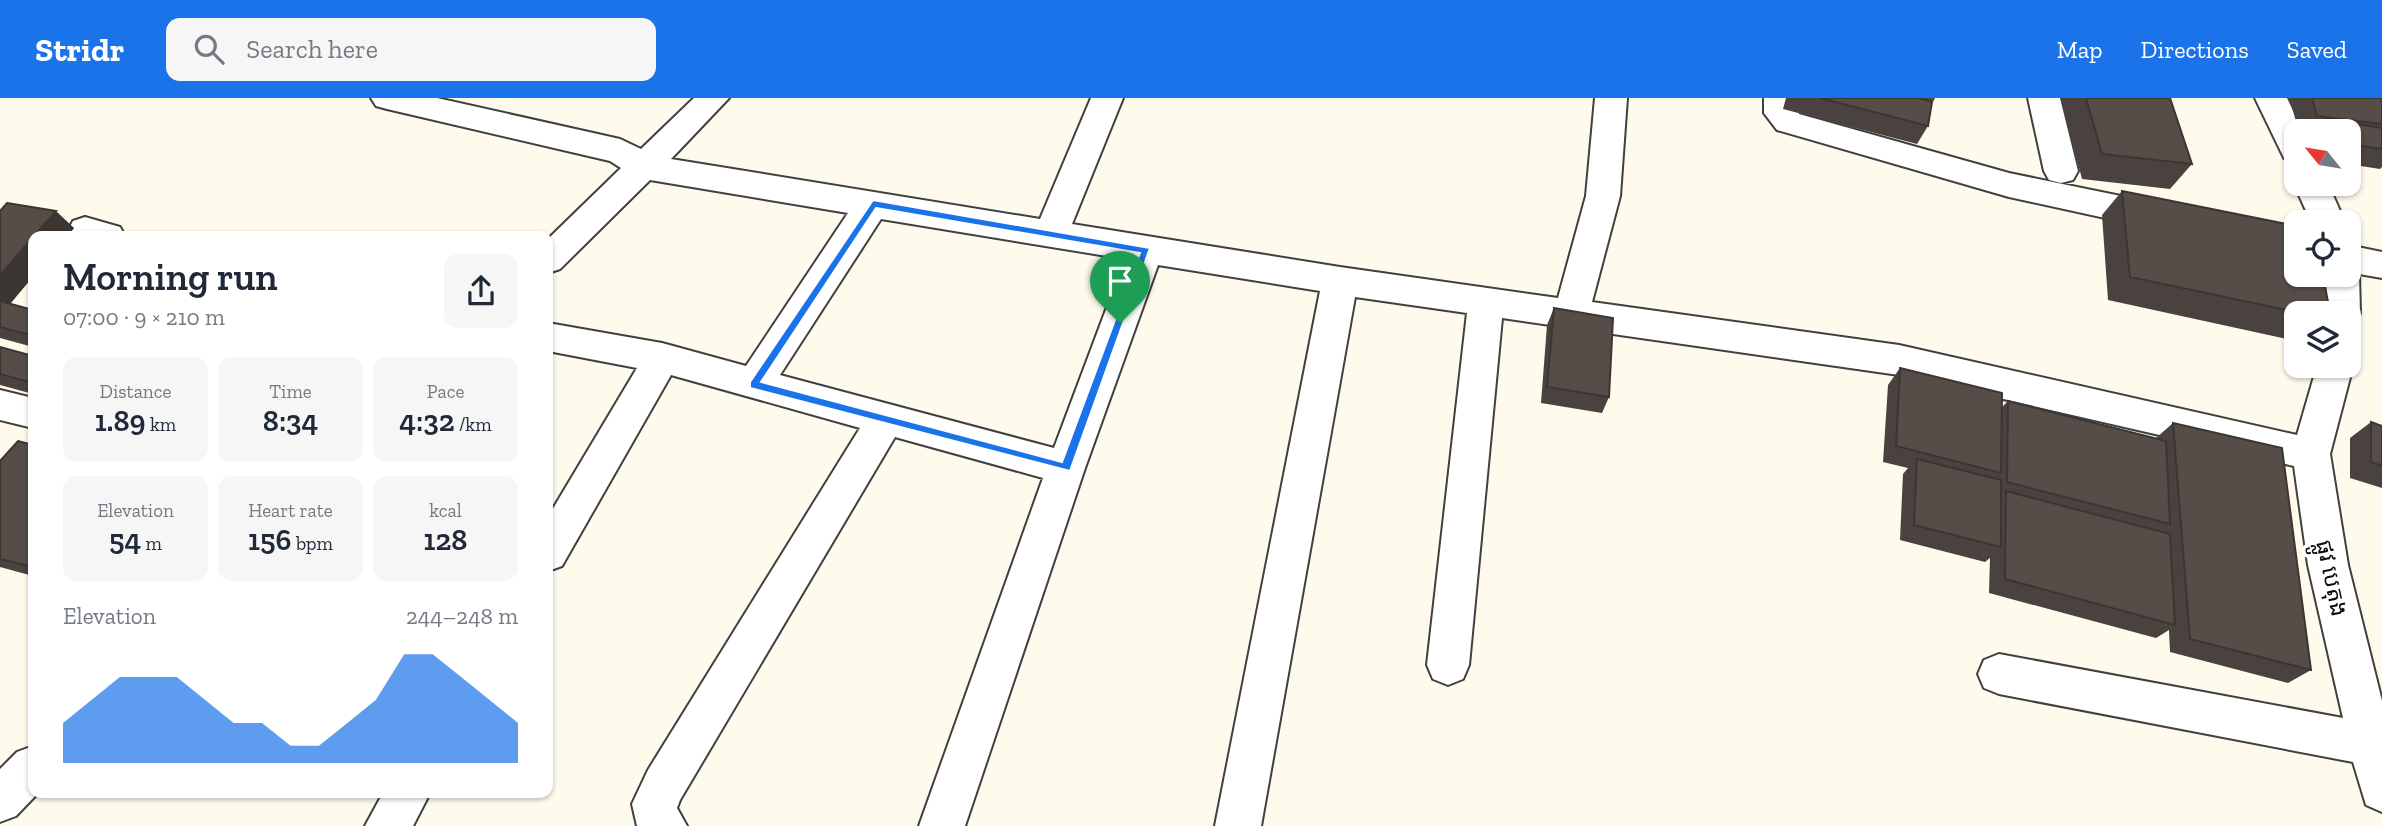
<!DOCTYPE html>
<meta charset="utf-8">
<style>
:root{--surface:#fff;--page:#f6f6f7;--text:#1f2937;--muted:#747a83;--accent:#1a73e8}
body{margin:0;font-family:"Zilla Slab","Noto Sans Khmer",serif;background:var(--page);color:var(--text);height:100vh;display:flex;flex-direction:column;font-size:26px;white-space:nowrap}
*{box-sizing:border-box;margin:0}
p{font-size:23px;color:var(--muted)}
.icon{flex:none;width:38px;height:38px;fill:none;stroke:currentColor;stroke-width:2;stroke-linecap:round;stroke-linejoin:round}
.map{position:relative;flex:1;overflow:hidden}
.sheet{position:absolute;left:28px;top:133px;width:525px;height:567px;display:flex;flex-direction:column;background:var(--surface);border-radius:14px;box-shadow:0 2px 5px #0004}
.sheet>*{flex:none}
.needle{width:46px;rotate:300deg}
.tools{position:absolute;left:2284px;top:21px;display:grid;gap:14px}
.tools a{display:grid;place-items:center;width:77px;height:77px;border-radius:14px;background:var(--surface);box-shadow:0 2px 5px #0004;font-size:35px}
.pin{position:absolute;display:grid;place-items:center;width:60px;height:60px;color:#fff;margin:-72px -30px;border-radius:50% 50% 50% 0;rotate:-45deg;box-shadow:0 0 7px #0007}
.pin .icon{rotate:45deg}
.round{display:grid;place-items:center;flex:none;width:74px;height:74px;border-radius:14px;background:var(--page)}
.summary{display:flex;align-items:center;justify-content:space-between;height:119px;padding:0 35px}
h1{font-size:38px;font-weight:600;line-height:52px}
.metrics{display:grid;grid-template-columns:repeat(3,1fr);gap:10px;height:119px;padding:7px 35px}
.metrics div{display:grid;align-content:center;border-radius:14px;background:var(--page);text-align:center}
.metrics b{font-size:30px;font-weight:600}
.metrics small{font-size:19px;font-weight:400}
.metrics p{font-size:19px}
.chart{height:196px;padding:14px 35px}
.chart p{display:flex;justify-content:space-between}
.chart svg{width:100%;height:126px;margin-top:7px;fill:var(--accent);opacity:.7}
header{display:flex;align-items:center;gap:42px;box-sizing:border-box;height:98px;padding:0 35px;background:var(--accent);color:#fff}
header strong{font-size:33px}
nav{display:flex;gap:38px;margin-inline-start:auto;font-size:24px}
.search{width:490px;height:63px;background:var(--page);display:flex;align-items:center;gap:18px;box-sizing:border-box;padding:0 24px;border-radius:14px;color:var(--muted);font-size:26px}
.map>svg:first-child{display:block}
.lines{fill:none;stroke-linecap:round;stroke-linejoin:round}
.minor-casing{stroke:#404040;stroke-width:4}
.minor{fill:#fff;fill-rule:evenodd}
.wall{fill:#4a423e}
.shaded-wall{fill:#3c3632}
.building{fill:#564d48;stroke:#3c3632;stroke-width:2}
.route{fill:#1a73e8;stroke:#fff;stroke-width:2;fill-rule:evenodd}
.labels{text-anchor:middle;stroke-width:7;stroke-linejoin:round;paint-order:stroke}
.street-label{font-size:23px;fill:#0d0d0d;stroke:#fff}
</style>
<header>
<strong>Stridr</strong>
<div class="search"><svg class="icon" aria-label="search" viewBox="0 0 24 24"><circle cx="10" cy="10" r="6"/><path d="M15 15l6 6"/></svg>Search here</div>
<nav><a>Map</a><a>Directions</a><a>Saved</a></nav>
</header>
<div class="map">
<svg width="2382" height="728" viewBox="0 0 2382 728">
<rect width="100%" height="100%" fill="#fffbec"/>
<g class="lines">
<defs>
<path id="minor" d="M371,0H437L620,41L641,51L694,0H729L671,61L1040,121L1091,0H1123L1072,126L1340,169L1558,200L1586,98L1595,0H1627L1620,98L1592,204L1899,247L2297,337L2317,268H2348V258L2353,268L2330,356L2348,467L2382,603V714L2366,707L2353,664L1999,596L1984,590L1978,576L1984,562L1999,556L2343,620L2308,467L2294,368L1899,277L1502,220L1469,567L1463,581L1448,587L1433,581L1427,567L1467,215L1355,199L1261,728H1215L1320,193L1158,167L1085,370L965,728H919L1043,380L895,339L680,702L677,710L687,728H637L632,706L648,672L860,330L671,277L562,468L548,473V419L637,270L548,253V225L662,245L746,268L848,115L650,82L560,171L548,175V141L621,70L610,63L387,11L376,8ZM881,121L1125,161L1054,350L780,277Z
M1764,0H1796L1799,16L2009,75L2160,106L2172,110L2177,119L2172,128L2160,132L2009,99L1777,32L1764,15Z
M2028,0H2060L2078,73L2073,82L2061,85L2049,82L2044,73Z
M2255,0H2287L2303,33H2296V64L2284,60Z
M2296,83V86H2328L2345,124H2311L2294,86Z
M85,119L120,129L125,138H71L68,132L73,123Z
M2348,147L2382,154V180L2359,176L2360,215L2355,225L2348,227V215H2324V177H2348Z
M0,292L33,300V330L0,322Z
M33,648V695H38L16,718L0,724V671L17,654Z
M383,695H430L413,728H365Z"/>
</defs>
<use href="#minor" class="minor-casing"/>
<use href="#minor" class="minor"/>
</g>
<path class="wall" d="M1786,0H1935L1933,4L1930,3L1928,28L1917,46L1783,11Z
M2061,0H2170L2192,66L2170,91L2082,81Z
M2289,0H2381L2382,4V69L2380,71L2348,66V33H2299Z
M2122,93L2330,215H2296V243L2108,202L2102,117Z
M0,113L74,130L10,206L33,212V249L0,240Z
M1554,210L1609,299L1602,315L1541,305L1547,227Z
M0,249L33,258V296L0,287Z
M1900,270L2001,310L2008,303L2156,340L2173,325L2311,572L2288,585L2170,554L2169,532L2156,540L1989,495L1990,460L1985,464L1900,442L1903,376L1908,370L1883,364L1888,287Z
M2371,324L2382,328V390L2350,380V340Z
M33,347V478L0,469V363Z"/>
<path class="shaded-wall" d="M56,113L74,130L67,138H33Z
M33,138V178L0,218V177Z"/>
<path class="building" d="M1820,0H1918L1932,4L1928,28Z
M2086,0H2170L2192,66L2102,56Z
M2312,0H2381L2382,4V26L2317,18Z
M2326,21L2382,30V51L2348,46V33H2329Z
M2122,93L2296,128V177H2323L2330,215H2301L2130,179Z
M7,105L56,113L0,177V113Z
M0,203L33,212V238L0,229Z
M1554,210L1613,220L1609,299L1547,289Z
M0,249L33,258V285L0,276Z
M1900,270L2002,295L2001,375L1896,348Z
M2008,303L2166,343L2170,426L2007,384Z
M2371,324L2382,328V368L2371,364Z
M2173,325L2282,350L2311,572L2190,541Z
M18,343L33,347V464L29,468L0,461V363Z
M1917,361L2001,382V449L1914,427Z
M2006,393L2170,436L2175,527L2005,481Z"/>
<path class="route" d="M873,102L1150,150L1070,373L750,290V284ZM876,110L1140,155L1062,364L761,284Z"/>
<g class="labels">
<g class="street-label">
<text transform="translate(2332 480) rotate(78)" y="8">ផ្លូវ បេតុង</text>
</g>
</g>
</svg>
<div class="tools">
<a><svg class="needle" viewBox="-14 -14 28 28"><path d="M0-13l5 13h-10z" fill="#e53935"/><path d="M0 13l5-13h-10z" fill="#747a83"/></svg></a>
<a><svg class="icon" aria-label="locate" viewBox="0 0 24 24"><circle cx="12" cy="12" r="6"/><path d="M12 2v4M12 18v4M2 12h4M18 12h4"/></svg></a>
<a><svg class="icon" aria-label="layers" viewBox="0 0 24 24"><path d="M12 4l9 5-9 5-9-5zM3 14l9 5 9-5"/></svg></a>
</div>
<div class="pin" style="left:1120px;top:225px;background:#1e9e55"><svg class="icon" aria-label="arrive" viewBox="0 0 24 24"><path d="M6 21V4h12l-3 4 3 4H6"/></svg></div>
<section class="sheet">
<div class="summary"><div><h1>Morning run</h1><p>07:00 · 9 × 210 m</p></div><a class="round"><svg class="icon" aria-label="share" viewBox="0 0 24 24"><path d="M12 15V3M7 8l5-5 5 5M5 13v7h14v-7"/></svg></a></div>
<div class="metrics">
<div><p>Distance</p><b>1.89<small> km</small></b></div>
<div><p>Time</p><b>8:34</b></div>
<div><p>Pace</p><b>4:32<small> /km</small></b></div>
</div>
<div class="metrics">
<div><p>Elevation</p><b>54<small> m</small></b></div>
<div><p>Heart rate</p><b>156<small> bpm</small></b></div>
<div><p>kcal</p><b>128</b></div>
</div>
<div class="chart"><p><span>Elevation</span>244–248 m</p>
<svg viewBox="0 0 160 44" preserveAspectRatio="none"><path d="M0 44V30L10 22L20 14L30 14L40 14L50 22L60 30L70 30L80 38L90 38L100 30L110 22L120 6L130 6L140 14L150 22L160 30V44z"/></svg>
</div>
</section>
</div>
